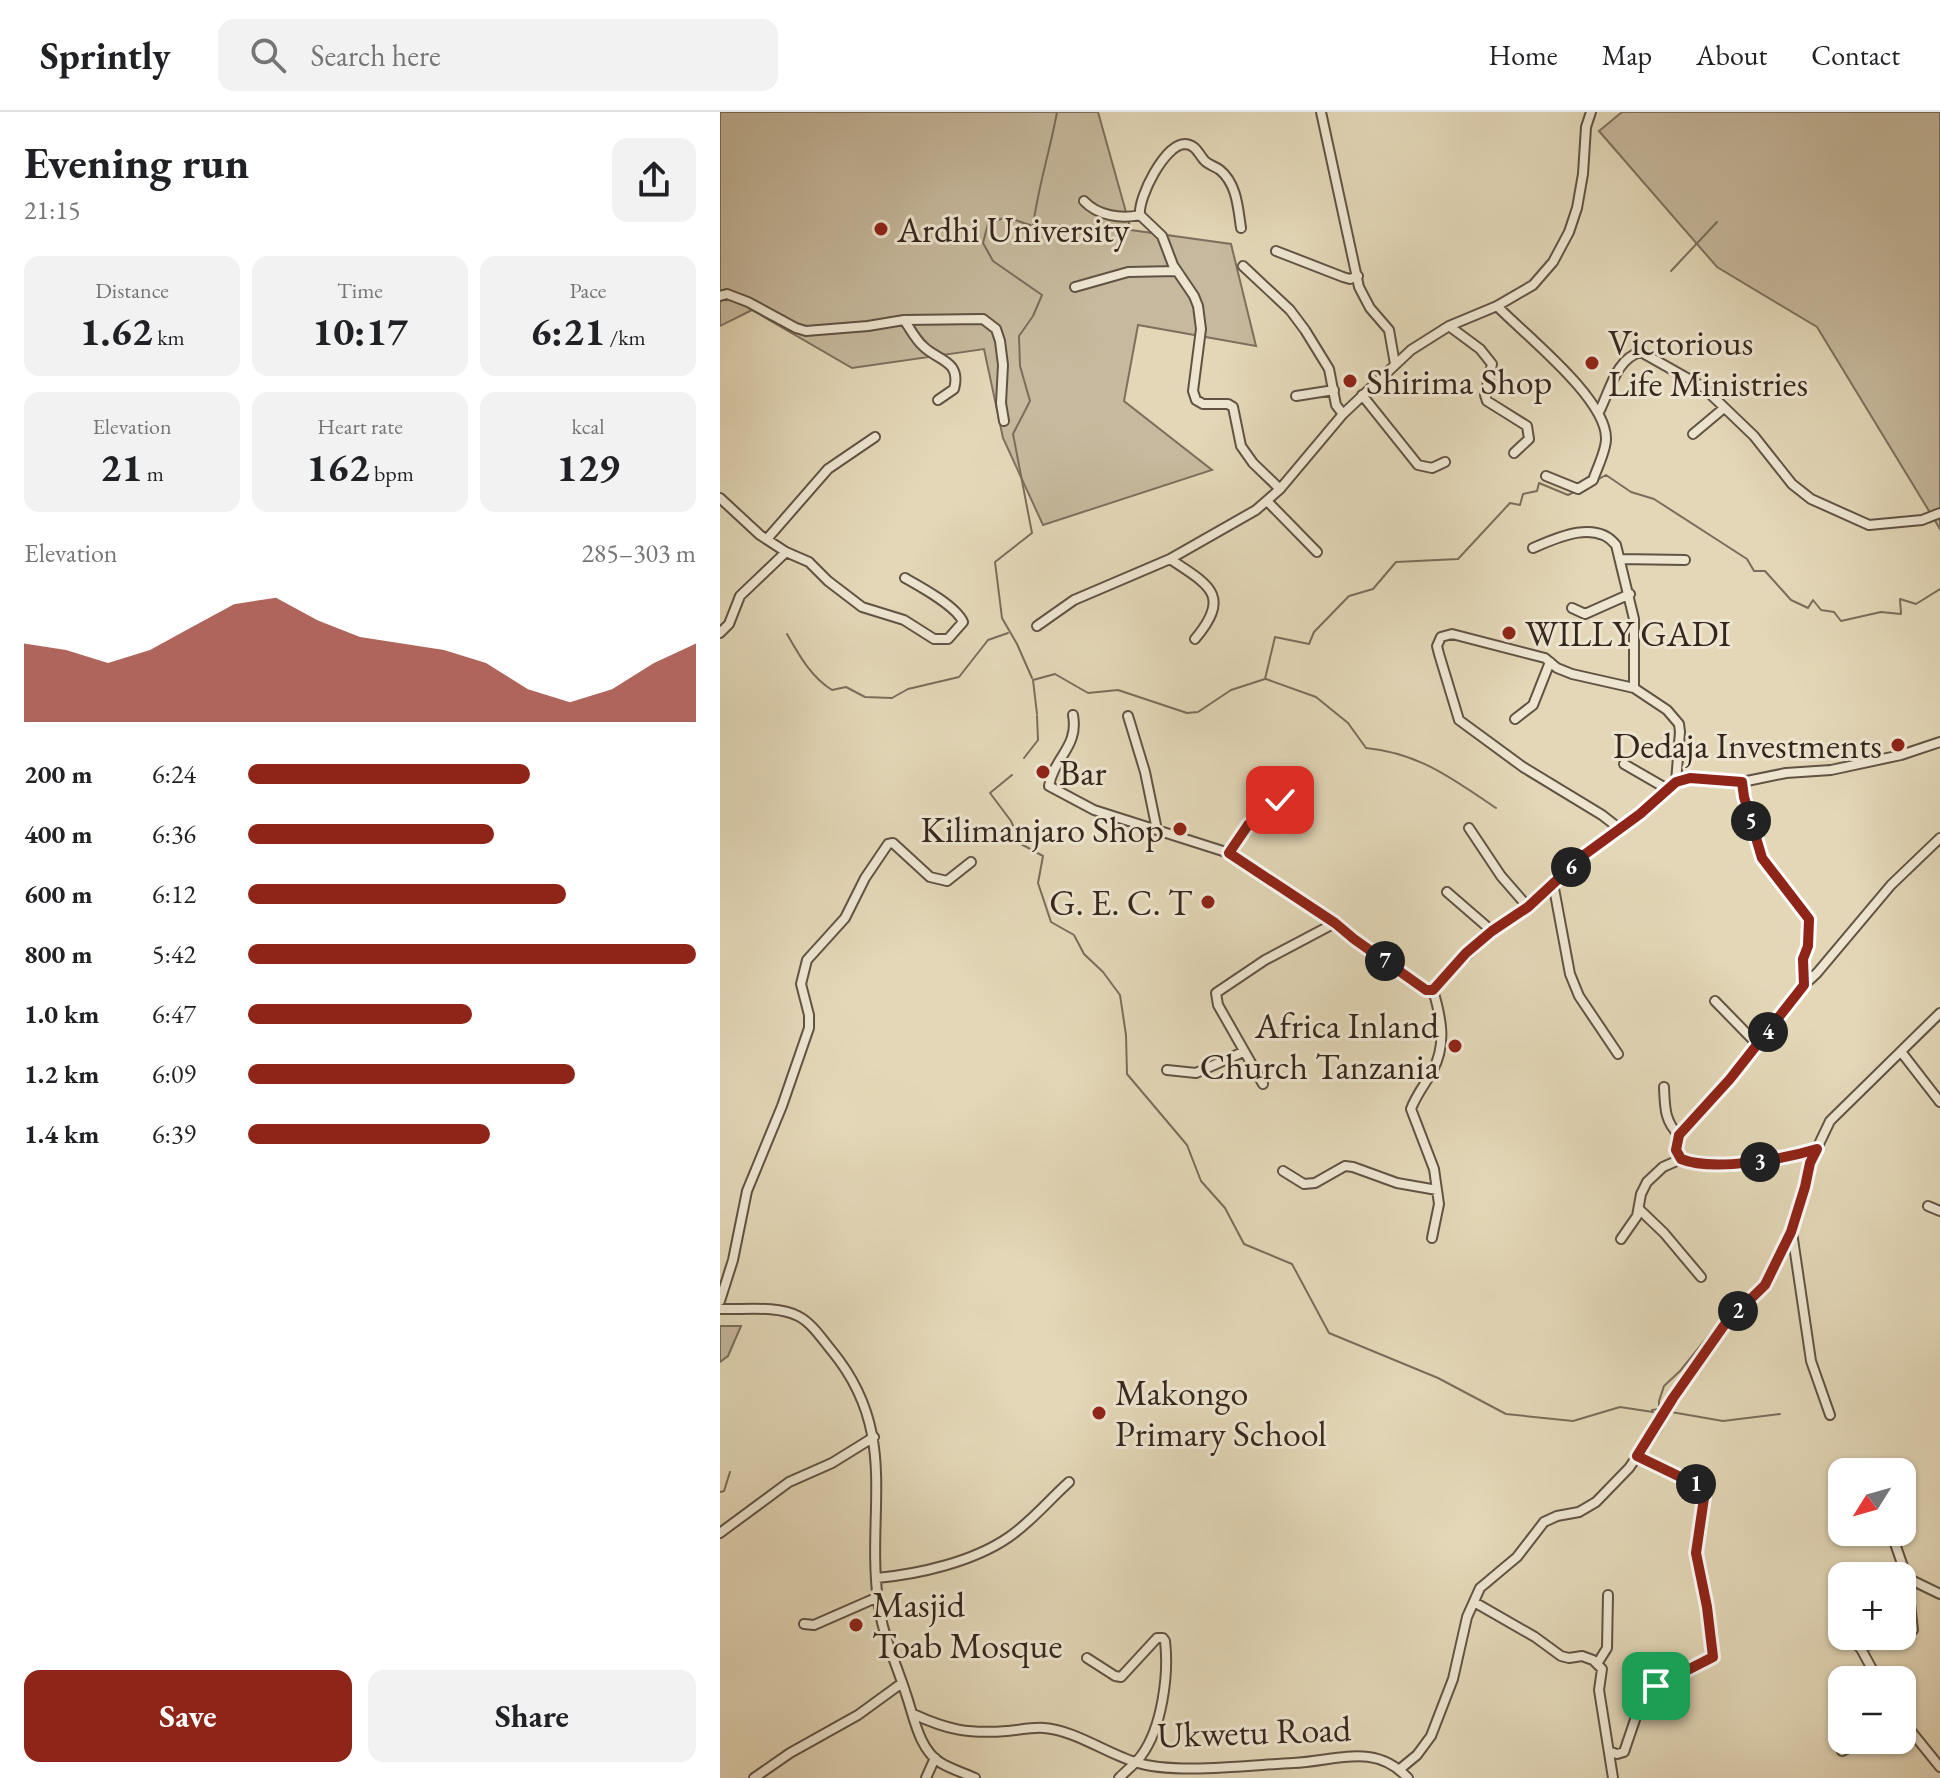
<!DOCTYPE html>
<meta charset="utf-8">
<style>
:root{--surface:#fff;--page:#f2f2f2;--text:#202124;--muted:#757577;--line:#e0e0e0;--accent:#8f2418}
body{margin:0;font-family:"EB Garamond",serif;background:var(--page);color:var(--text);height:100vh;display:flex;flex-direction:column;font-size:30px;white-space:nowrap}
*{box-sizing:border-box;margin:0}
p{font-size:26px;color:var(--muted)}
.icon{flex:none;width:44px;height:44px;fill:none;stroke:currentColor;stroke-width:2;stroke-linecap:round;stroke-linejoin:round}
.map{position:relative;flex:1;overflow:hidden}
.drawer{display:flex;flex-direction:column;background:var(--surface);width:720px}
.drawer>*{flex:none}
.needle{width:52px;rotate:233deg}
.fabs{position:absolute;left:1108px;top:1346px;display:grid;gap:16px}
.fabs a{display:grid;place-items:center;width:88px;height:88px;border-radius:16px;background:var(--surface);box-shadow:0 2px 6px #0004;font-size:40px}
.pin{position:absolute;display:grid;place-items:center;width:68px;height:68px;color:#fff;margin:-34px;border-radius:16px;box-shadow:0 4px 12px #0006}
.km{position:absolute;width:40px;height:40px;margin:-20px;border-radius:50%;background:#222;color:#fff;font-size:22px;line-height:40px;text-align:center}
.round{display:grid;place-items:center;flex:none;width:84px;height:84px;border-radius:16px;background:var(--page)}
.headline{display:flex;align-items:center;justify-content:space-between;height:136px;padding:0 24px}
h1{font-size:44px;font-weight:700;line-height:60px}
.figures{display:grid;grid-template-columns:repeat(3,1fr);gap:12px;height:136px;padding:8px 24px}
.figures div{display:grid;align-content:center;border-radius:16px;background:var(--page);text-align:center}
.figures b{font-size:40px;font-weight:700}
.figures small{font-size:22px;font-weight:400}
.figures p{font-size:22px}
.chart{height:224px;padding:16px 24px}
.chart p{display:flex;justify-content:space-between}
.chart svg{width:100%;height:144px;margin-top:8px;fill:var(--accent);opacity:.7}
.button{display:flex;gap:16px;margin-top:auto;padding:16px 24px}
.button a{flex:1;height:92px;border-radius:16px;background:var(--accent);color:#fff;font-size:32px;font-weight:700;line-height:92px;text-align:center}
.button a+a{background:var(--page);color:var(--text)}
ul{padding:0 24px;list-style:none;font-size:26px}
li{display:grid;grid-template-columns:128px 96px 1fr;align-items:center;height:60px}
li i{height:20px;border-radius:10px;background:var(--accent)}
header{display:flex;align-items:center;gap:48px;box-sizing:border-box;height:112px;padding:0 40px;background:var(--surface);border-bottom:2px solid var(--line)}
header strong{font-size:38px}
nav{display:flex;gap:44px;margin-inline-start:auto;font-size:28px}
.search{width:560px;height:72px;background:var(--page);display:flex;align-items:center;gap:20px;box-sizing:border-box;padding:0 28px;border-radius:16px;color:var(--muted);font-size:30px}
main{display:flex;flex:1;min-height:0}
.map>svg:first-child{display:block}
.green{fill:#c6b99d;stroke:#7e705e;stroke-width:2}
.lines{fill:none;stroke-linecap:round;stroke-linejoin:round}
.stream{stroke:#7a6d5b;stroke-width:2}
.minor-casing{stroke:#615344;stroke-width:12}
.minor{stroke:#ede5d0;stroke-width:8}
.route-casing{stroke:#fff;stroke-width:16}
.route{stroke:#8f2418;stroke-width:10}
.poi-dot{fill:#8f2418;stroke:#ede5d0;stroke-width:3}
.labels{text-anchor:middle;stroke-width:6;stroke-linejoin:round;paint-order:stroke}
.poi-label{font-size:36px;fill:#36271e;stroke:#ede5d0;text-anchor:start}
.street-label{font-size:36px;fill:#36271e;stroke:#ede5d0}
</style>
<header>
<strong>Sprintly</strong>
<div class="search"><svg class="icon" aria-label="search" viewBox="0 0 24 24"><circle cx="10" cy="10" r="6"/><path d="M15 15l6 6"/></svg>Search here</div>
<nav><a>Home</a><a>Map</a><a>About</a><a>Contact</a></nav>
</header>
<main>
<section class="drawer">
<div class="headline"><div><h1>Evening run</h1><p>21:15</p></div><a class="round"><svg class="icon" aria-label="share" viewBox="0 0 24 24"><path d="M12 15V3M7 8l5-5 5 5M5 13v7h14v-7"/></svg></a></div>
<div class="figures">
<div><p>Distance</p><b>1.62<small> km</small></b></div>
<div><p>Time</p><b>10:17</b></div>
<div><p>Pace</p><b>6:21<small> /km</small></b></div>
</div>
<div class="figures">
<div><p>Elevation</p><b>21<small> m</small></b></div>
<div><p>Heart rate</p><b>162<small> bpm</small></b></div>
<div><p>kcal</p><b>129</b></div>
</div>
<div class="chart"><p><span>Elevation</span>285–303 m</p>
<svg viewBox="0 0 160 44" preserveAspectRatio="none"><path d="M0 44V20L10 22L20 26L30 22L40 15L50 8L60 6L70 13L80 18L90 20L100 22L110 26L120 34L130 38L140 34L150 26L160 20V44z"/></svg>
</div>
<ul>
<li><b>200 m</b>6:24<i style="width:63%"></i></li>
<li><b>400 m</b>6:36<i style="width:55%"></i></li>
<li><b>600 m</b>6:12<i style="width:71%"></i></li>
<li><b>800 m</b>5:42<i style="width:100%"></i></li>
<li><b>1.0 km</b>6:47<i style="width:50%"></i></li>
<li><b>1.2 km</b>6:09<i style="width:73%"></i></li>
<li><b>1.4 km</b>6:39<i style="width:54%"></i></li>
</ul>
<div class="button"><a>Save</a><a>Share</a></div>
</section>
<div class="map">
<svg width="1220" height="1666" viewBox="0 0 1220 1666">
<rect width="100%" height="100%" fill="#e3d7b7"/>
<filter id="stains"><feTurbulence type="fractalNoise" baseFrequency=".0025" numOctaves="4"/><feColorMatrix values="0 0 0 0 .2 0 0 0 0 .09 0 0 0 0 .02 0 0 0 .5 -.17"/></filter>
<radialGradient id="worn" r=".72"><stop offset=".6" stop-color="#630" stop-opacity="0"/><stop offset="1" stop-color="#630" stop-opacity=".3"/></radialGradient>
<path class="green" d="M0,0H378L411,118L511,132L536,234L418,213L404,289L492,358L323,413L283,326L264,237L132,256L32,198L0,214Z
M902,0H1220V417L1097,215L997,155L879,19Z
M0,1214H21L8,1244L0,1250Z"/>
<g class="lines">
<path class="stream" d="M951,159L997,110
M877,368L886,363L911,380L934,387L1027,447L1034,459H1045L1071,488L1088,496L1093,488L1101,498L1114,500L1121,509L1161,500L1181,502L1180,487L1196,492L1220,477
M67,522C79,543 91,565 112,578L126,575L145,585L172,586L188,577L239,565L268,528L288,521
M312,566L297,532L282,506L275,450L312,421L293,322L310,289L300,254L299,224L313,204L322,183L273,149L263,131L268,112L286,105L313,114C318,75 330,39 337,0
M546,567L596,585L628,611L646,636C699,641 733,667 776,696
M317,602L313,568L335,562L368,581L398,578L467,601L478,600L511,578L545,567L555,525L589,532L594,520L629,484L653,477L676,450L738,447L790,391L800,393L803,382L817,379L819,371L848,383L854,380
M304,646L318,628L317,604
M292,663L270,681L291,709L301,732L323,744L318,771L331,810L354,823L364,842L383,860L400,883L406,923L407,962L467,1033L481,1069L505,1096L524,1132L572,1152L609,1221L718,1266L786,1302L853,1309L900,1295L933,1300
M932,1298L939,1297V1289L944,1274L960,1259L1002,1207L1040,1170L1065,1123
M951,1300L1003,1309L1060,1302
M0,1380L4,1379L10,1360"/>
<defs>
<path id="minor" d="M601,0L639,175L650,196L669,218L675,252
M364,89C378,104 401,107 420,103
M521,116C518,96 517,72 500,58C495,54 488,53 484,48C478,41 476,33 465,32C445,32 418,85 420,103L442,124L453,153L474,184L478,194L481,217L473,279L476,288L483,292H508L513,295L521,334L533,351L560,377
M556,139L623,165L630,167L638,164
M523,154L570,198L585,218L609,257L616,293L623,302
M355,175L408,160L457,159
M0,184L7,182L28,190L76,216L86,219L148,214L184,208L263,207L276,217L280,229L283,253L281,291L284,309
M777,194C805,223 887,287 886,327C886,339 877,356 873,368L858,377L826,364
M184,208C190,216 195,227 203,234C216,248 242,248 234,277L218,288
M729,214L760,237L772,252L765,283L767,289L807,314L809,327L794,341
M642,283L698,353L712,356L725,350
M576,284L614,278
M879,300C890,279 896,246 921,240L983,275L1034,324L1072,372L1091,387L1149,413L1202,408L1220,401
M973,322L1004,296
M0,386L40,423L66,440L89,450L108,469L142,495L184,508L214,527H228L243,510C236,494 201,475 185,466
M548,390L597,440
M47,427L108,357L155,325
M813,436C836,426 876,407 896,433L914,507V576
M450,447C489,473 512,483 475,527
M900,447L965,448
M852,496L865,502L910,482
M317,514L354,488L450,447L536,398L560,377L623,302L691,238L729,214L777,194L813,173L833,150L849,120L857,96L863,62L866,15L871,0
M0,521L9,512L20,484L66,440
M353,603C359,635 334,645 329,674L374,698L509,741L615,811L634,827L710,879L772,819L808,795L864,743L920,702L956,670L970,666L1022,670L1066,661L1111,658L1181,643L1220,630
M408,604L425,660L437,718
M795,607L813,593L830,550
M904,652L949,678
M1022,670L1042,746L1089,807L1088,834L1083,847L1084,873
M749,716L781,764L808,795
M900,717L882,703L803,655L739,608L719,542L717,534L721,525L732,522L825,546L837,556L852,562L914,576L947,598L959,612L960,620L956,670
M509,741L528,713L586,671
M833,771L850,862L859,884L898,942
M727,780L772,819
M995,889L1037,932
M1182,941L1220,990
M447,958L476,961L523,940
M543,972L498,893L496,881L545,848L615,811
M944,975C945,994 944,1009 959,1023
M1097,1037C1065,1048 992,1060 961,1047L956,1038L959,1023L1010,967L1084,873L1097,861L1171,773L1220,726
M563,1059L584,1072L595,1071L625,1054L633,1055L677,1071L717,1078
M1208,1094L1220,1099
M919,1097L944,1121L981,1165
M1072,1120L1091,1249L1110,1303
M712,1126L719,1092L714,1057L691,997C696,983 706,971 713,958C727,931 721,905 713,878
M901,1127L917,1104L921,1082L927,1070L943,1055L961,1047
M0,1189L13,1148L27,1079L62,994L89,916V903L81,872L87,848L125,806L145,766L168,732L173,731L210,765L227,769L251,750
M0,1197C24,1198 56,1193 78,1204C92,1211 102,1227 112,1239C180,1322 146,1396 158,1489C162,1522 176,1551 186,1582C194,1605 199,1638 221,1651C231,1657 244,1661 255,1666
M0,1421L69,1370L112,1351L154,1325
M157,1466C199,1462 253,1450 289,1425C311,1410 329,1388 349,1370
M1187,1466L1220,1482
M754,1490L815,1525L841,1544L849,1546L862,1544L873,1548L882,1557L879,1578L893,1666
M84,1512L94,1513L158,1485
M1134,1524L1158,1568
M1139,1535L1186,1524L1193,1518L1187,1466L1171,1420
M367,1546L395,1564L401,1565L437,1526H443L445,1529C449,1563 442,1616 421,1644C415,1652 406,1659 399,1666
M877,1552L887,1536L888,1483
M193,1602C228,1618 248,1622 287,1619C299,1618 312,1615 324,1616C354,1618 386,1641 415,1650C453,1663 531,1653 573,1651C617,1649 654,1630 688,1666
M1182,1608L1220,1655
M1122,1639L1146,1628
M891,1640L897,1642L904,1640L919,1596L928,1582L943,1570L993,1545L987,1495L976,1441L983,1379L970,1368L917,1344
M680,1657L697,1643L711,1624L733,1567L747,1505L760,1476L797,1445L824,1410L837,1404L859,1400L876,1390L909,1356L937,1316L953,1286L1005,1212L1045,1173L1071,1120L1085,1075L1090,1051L1110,1009L1220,901
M34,1666L70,1641L138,1603L182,1571
M206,1666L215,1646"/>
</defs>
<use href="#minor" class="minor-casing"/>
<use href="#minor" class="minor"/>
</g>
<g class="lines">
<defs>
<path id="route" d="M560,688L528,713L509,741L615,811L634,827L706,878H713L746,841L772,819L808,795L864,743L920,702L956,670L970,666L1022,670L1024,685L1042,746L1089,807L1088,834L1083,847L1084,873L1010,967L959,1023L956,1038L961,1047C993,1060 1064,1047 1097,1037L1090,1051L1085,1075L1071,1120L1045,1173L1005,1212L953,1286L917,1344L981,1375L984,1386L976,1441L987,1495L993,1545L936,1574"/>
</defs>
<use href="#route" class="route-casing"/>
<use href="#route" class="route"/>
</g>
<g class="poi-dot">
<circle cx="161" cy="117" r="8"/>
<circle cx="872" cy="251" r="8"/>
<circle cx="630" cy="269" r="8"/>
<circle cx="789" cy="521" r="8"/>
<circle cx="1178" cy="633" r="8"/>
<circle cx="323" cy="660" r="8"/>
<circle cx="460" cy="717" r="8"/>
<circle cx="488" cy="790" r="8"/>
<circle cx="735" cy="934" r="8"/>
<circle cx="379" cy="1301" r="8"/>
<circle cx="136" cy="1513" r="8"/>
</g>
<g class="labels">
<g class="poi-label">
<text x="177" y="130">Ardhi University</text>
<text x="888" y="243">Victorious<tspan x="888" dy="41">Life Ministries</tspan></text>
<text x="646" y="282">Shirima Shop</text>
<text x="805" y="534">WILLY GADI</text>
<text x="1162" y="646" text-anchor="end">Dedaja Investments</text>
<text x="339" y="673">Bar</text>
<text x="444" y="730" text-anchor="end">Kilimanjaro Shop</text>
<text x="472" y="803" text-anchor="end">G. E. C. T</text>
<text x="719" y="926" text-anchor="end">Africa Inland<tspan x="719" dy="41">Church Tanzania</tspan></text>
<text x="395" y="1293">Makongo<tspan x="395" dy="41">Primary School</tspan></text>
<text x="152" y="1505">Masjid<tspan x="152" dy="41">Toab Mosque</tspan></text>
</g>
<g class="street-label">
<text transform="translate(534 1619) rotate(-2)" y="13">Ukwetu Road</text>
</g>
</g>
<rect width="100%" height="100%" filter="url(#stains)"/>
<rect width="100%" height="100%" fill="url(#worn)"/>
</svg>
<div class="fabs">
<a><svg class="needle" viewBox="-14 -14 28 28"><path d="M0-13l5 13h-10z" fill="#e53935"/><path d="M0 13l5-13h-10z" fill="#757577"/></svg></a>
<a>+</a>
<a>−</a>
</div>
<div class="pin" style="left:936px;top:1574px;background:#1e9e55"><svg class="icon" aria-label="arrive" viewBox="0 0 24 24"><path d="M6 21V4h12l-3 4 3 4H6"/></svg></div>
<div class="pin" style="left:560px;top:688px;background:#d93025"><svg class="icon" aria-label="check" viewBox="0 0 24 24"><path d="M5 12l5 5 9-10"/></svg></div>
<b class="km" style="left:976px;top:1372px">1</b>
<b class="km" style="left:1018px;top:1199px">2</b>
<b class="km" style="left:1040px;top:1050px">3</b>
<b class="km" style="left:1048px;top:920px">4</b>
<b class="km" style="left:1031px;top:709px">5</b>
<b class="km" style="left:851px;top:755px">6</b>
<b class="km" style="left:665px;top:849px">7</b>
</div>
</main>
